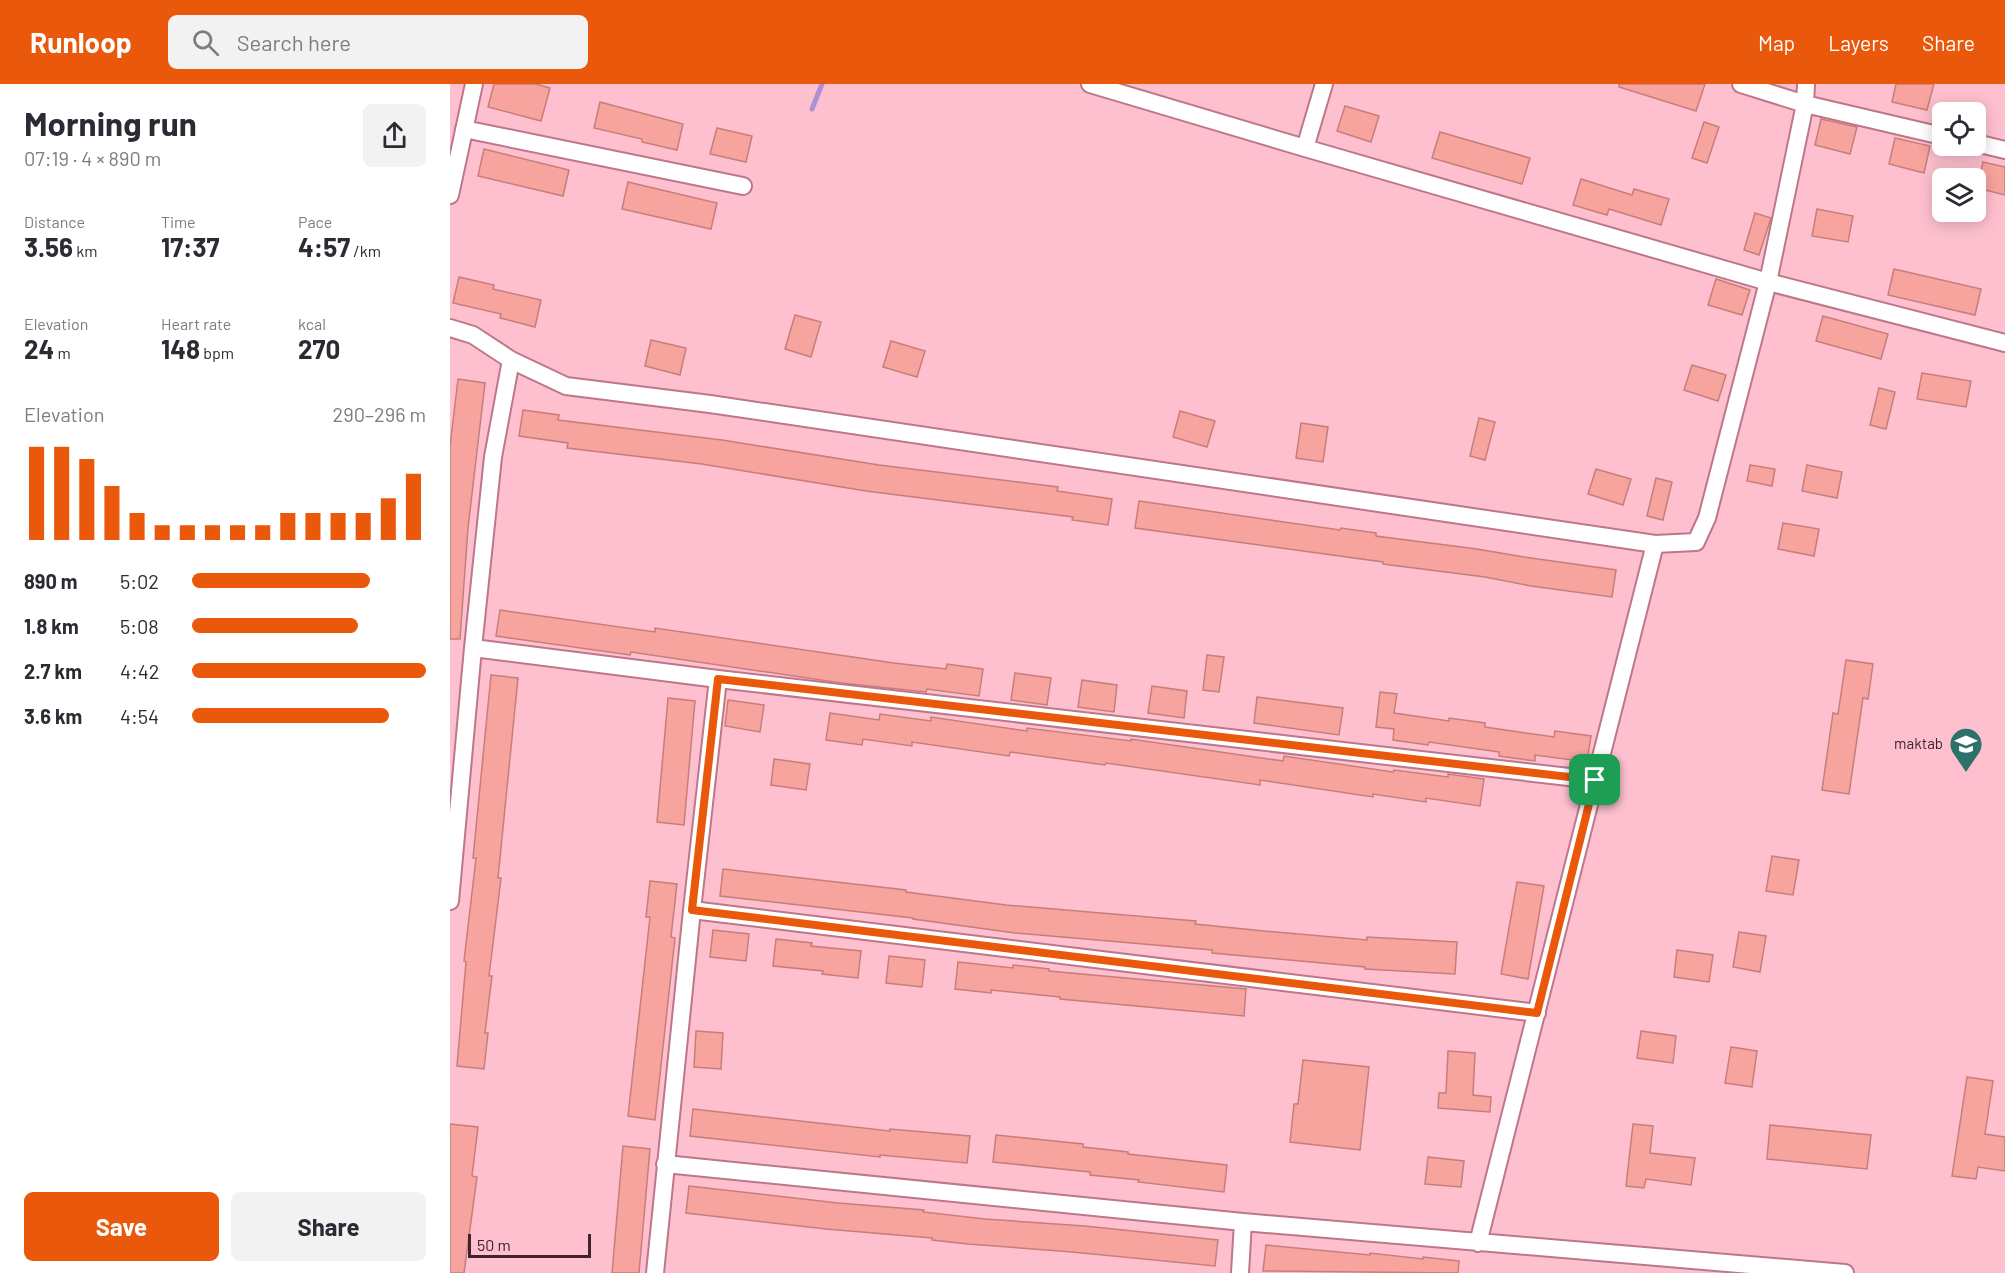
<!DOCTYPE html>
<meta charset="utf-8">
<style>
:root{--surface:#fff;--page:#f2f2f3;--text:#2b2b33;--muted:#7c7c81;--accent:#ea580c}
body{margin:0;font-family:Barlow,sans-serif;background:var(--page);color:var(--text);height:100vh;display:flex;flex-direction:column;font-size:22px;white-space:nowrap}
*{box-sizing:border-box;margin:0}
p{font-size:20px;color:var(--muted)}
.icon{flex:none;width:33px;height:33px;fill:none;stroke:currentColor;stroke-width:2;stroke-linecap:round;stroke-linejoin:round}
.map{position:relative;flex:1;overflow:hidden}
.panel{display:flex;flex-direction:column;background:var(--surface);width:450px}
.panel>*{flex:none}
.fabs{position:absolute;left:1482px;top:18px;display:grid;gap:12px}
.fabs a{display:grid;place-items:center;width:54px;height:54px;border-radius:9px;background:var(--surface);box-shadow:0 3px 15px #0003;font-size:30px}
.scale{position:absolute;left:18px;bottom:15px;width:123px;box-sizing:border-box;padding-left:6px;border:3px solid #40232b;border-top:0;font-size:16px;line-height:21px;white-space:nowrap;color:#40232b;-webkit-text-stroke:4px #fec0cf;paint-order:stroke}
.pin{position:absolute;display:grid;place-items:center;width:51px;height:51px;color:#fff;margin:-26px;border-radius:12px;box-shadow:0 3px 9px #0006}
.round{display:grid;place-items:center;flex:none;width:63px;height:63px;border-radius:9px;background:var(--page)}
.overview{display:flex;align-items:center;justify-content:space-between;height:102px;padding:0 24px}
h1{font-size:33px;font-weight:700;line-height:45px}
.figures{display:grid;grid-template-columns:repeat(3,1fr);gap:9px;height:102px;padding:6px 24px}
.figures div{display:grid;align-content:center}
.figures b{font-size:26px;font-weight:700}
.figures small{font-size:16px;font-weight:400}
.figures p{font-size:16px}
.chart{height:168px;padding:12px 24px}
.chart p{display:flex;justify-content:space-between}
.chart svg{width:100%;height:108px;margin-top:6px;stroke:var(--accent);stroke-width:6}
.action{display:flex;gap:12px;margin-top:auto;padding:12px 24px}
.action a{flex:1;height:69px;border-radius:9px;background:var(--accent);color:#fff;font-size:24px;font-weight:700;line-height:69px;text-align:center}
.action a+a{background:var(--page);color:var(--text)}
ul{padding:0 24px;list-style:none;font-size:20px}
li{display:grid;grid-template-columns:96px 72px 1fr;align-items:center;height:45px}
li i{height:15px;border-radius:8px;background:var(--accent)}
header{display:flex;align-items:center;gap:36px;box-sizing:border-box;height:84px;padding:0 30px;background:var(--accent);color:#fff}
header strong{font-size:28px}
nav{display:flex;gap:33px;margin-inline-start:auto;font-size:21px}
.search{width:420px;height:54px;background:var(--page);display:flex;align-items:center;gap:15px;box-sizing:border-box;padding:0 21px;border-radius:9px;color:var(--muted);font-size:22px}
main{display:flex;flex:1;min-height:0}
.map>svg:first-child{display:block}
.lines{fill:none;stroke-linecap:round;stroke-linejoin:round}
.stream{stroke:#ac90d3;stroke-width:5}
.building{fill:#f7a39e;stroke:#c77e7a;stroke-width:1.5}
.street-casing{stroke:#bd7789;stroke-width:20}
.street{stroke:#fff;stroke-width:16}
.route-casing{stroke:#fff;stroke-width:12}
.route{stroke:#ea580c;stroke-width:8}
.labels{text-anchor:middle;stroke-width:4.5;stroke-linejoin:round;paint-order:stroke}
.poi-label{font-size:15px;fill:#40232b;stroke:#fec0cf;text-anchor:end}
</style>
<header>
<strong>Runloop</strong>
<div class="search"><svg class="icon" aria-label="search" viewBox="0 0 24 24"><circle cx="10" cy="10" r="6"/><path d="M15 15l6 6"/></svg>Search here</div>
<nav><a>Map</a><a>Layers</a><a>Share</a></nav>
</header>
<main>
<section class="panel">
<div class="overview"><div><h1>Morning run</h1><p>07:19 · 4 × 890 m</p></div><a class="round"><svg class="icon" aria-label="share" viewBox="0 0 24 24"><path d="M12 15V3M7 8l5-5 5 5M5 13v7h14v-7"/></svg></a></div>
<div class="figures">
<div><p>Distance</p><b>3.56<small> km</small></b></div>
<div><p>Time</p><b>17:37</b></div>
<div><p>Pace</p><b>4:57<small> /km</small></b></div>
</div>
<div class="figures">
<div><p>Elevation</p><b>24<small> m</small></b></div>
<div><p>Heart rate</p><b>148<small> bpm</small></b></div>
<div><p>kcal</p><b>270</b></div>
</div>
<div class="chart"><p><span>Elevation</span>290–296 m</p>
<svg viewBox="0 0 160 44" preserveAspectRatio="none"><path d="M5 44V6M15 44V6M25 44V11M35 44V22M45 44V33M55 44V38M65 44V38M75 44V38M85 44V38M95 44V38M105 44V33M115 44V33M125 44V33M135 44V33M145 44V27M155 44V17"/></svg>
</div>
<ul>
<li><b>890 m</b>5:02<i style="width:76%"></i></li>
<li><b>1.8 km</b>5:08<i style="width:71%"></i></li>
<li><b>2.7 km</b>4:42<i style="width:100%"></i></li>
<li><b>3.6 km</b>4:54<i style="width:84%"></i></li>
</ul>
<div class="action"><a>Save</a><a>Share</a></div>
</section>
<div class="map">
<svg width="1555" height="1189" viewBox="0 0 1555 1189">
<rect width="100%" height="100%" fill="#fec0cf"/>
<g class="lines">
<path class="stream" d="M362,25L372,0"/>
</g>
<path class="building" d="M44,0H86L100,4L91,37L38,23Z
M1169,0H1255L1246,27L1169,3Z
M1446,0H1484L1477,26L1442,18Z
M150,18L233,40L227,66L192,58V55L144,44Z
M895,22L929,32L921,58L887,47Z
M1371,35L1407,43L1400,70L1365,61Z
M1254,38L1269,43L1257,79L1242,74Z
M267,44L302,52L296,78L260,70Z
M990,48L1080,74L1072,100L982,74Z
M1445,54L1480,62L1474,89L1439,80Z
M34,65L119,86L113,112L28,92Z
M1533,78L1555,83V111L1527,104Z
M1131,95L1182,111L1184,105L1219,115L1211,141L1159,125L1157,131L1123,121Z
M178,98L267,119L261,145L172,125Z
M1367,125L1403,132L1398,158L1362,152Z
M1305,129L1321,134L1309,171L1294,166Z
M1444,185L1531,205L1525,231L1438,211Z
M9,193L44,201L43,205L91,216L85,243L50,234L51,230L3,219Z
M1266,195L1300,206L1292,231L1258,221Z
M345,231L371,238L361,273L335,265Z
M1373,232L1438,250L1431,275L1366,257Z
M201,256L236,264L230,291L195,282Z
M441,257L475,267L467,293L433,283Z
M1242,281L1276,291L1268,317L1234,306Z
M1472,289L1521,297L1516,323L1467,315Z
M8,295L35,299L18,444L10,555H0V362Z
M1429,304L1445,308L1436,345L1420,341Z
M73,326L109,331L108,336L272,356L429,381L608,403L607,407L662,415L658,441L622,436L623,433L416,407L252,380L117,364L118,359L69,352Z
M730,327L765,337L757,363L723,353Z
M1029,334L1045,338L1035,376L1020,372Z
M851,339L878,343L873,378L846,374Z
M1300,381L1325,385L1322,402L1297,397Z
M1357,381L1392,388L1387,414L1352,407Z
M1146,385L1181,395L1173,421L1138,410Z
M1206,394L1222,398L1213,436L1197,432Z
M689,417L890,446L891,444L926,449V452L1027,465L1074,473L1166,486L1162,513L1081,502L1035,493L933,480V478L685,444Z
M1333,439L1369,445L1364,472L1328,465Z
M50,526L205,548V544L444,579L496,585L497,580L533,585L529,612L477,605L476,608L391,599L181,568L180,571L46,552Z
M757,571L774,573L769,608L753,606Z
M1396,576L1423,580L1418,615L1413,614L1399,710L1372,706L1383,629L1388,630Z
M565,589L601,594L597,621L561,616Z
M41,591L68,594L48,794H51L39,892H42L35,949H38L34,985L7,982L16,878L14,877L26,774H23Z
M632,596L667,601L664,628L628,623Z
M702,602L737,607L734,634L698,629Z
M930,608L947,610L944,629L999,637V634L1035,639V643L1104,653L1105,647L1141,652L1137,678L1085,671V677L1049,672V668L979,658L978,661L943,656L944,645L926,643Z
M807,613L893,624L889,651L804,639Z
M218,614L245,617L234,741L207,738Z
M278,616L314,621L310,648L275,642Z
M380,629L429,636L430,630L481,637V633L577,647V644L681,657V655L833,677L834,672L943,688L944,686L998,693V690L1034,695L1030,722L976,714V718L923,710V713L810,696V701L656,679L655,681L560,668L559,672L462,658V662L413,655L412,661L376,656Z
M324,675L360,680L356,706L321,701Z
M1322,772L1349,776L1343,811L1316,807Z
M273,785L456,806V808L556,821L710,834L746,837L745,840L814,847L917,856V853L1007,858L1005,890L915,885V883L762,869V866L565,849L463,835V834L270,812Z
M200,797L227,800L221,853L225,854L205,1036L178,1032L200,833H196Z
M1067,798L1094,802L1078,895L1051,890Z
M263,846L299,850L296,877L260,873Z
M1289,848L1316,852L1310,888L1283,883Z
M326,855L362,859L361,862L411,867L408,894L372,890L373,887L323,882Z
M1227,866L1263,871L1259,898L1224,893Z
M439,872L475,876L472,903L436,899Z
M508,878L563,884V881L599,885V887L796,905L794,932L610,915V913L541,906V909L505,905Z
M246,947L273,949L271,985L244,983Z
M1191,947L1226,952L1223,979L1187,974Z
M1281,963L1307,967L1302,1003L1275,999Z
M998,967L1025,969L1023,1011L1041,1013L1040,1028L988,1024L989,1009H996Z
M853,976L919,983L910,1066L840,1058L844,1020H848Z
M1517,993L1543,997L1535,1050L1555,1053V1087L1528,1083L1526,1095L1502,1092Z
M243,1025L440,1047V1045L520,1052L517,1079L430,1071V1073L240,1052Z
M0,1040L28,1043L22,1092L27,1093L14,1189H0Z
M1183,1040L1203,1042L1200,1069L1245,1074L1241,1101L1196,1095L1194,1104L1176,1102Z
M1320,1041L1421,1051L1417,1085L1317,1075Z
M546,1051L633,1060V1063L678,1068V1070L777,1081L774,1108L688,1098L689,1096L640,1091V1088L543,1078Z
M173,1062L200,1065L189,1189H162Z
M978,1073L1014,1077L1011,1103L975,1100Z
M239,1102L388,1119L474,1126L473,1128L535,1135L635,1142L768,1156L765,1182L622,1168L518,1160L482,1156V1154L376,1145L236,1129Z
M816,1161L920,1171V1169L973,1175V1173L1009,1177L1008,1189L813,1187Z"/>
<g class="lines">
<defs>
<path id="street" d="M640,0L855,64L1318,198L1555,259
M1291,0L1355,20L1492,52
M14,45L293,102
M1526,59L1555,66
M855,64L874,0
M0,111L24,0
M0,244L23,251L61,276L116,302L260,320L1205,460L1246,458L1257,434L1318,198L1355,20L1356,0
M23,564L268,595L1145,696
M0,817L23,564L43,373L61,276
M242,826L1087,929
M215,1080L793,1138L1395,1189
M1028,1159L1205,460
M205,1189L242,826L268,595
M790,1189L793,1138"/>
</defs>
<use href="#street" class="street-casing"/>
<use href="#street" class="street"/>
</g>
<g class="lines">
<defs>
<path id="route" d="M268,595L1145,696L1087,929L242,826Z"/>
</defs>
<use href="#route" class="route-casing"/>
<use href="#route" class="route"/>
</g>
<defs>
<symbol id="school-pin" viewBox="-11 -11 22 30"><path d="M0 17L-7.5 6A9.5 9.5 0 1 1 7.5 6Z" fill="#2b7268" stroke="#fec0cf"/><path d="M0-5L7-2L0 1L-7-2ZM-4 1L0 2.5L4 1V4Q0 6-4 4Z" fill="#fff"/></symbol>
</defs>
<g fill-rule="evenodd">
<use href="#school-pin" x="1497" y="641" width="38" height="52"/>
</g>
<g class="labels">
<g class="poi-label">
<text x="1493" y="665">maktab</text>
</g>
</g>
</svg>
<div class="fabs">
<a><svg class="icon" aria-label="locate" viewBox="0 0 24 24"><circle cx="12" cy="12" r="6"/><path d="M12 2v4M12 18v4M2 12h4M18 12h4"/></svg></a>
<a><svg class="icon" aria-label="layers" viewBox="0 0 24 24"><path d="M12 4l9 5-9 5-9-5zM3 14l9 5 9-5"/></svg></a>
</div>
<div class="scale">50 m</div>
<div class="pin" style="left:1145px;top:696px;background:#1e9e55"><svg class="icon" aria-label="arrive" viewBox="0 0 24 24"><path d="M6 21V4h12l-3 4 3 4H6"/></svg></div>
</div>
</main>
